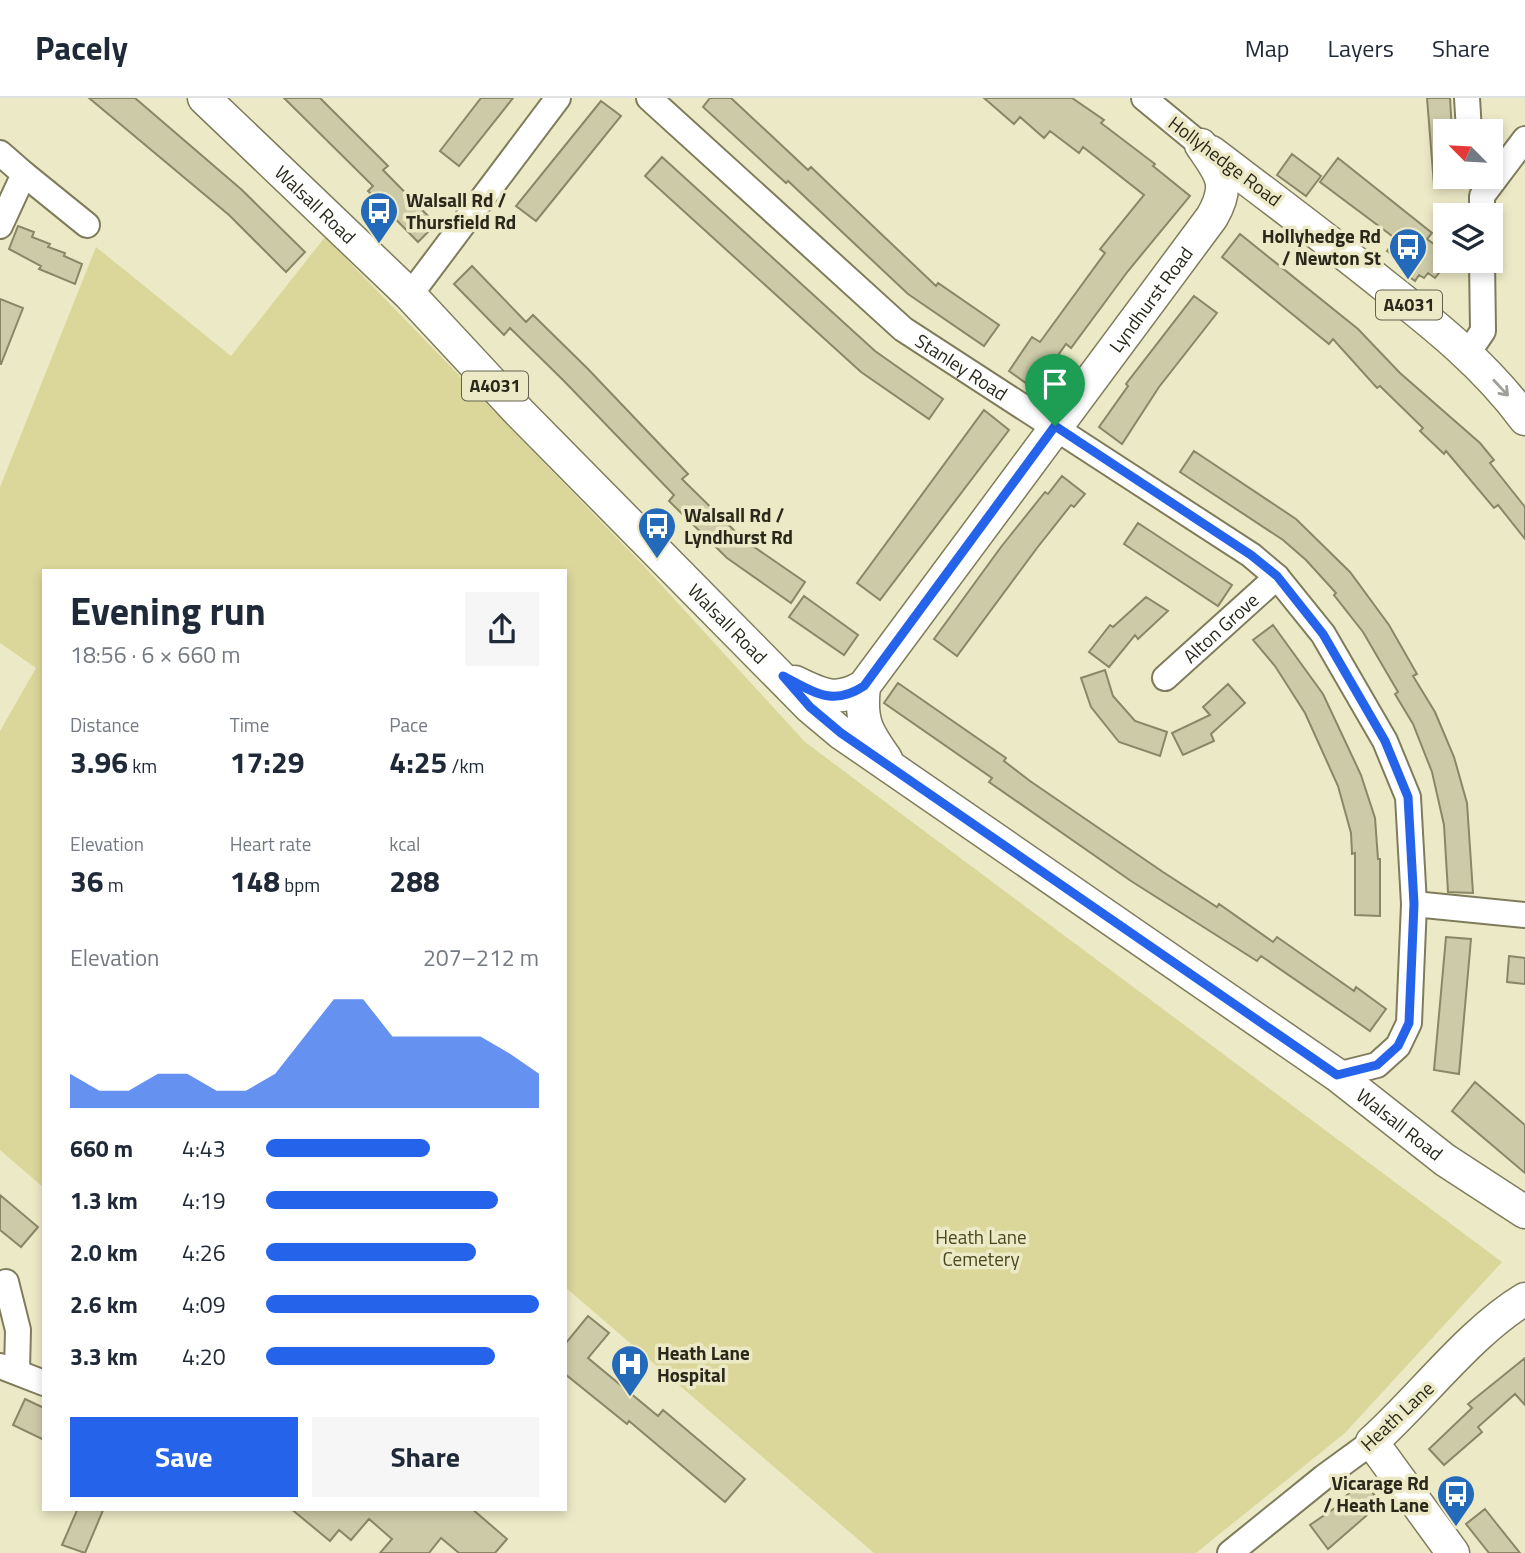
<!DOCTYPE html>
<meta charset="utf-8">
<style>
:root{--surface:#fff;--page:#f6f6f7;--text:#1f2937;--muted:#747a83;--line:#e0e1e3;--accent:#2563eb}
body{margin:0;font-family:"Titillium Web",sans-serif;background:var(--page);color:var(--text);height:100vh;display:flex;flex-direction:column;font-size:26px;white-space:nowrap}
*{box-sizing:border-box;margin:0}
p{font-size:23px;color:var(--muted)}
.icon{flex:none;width:38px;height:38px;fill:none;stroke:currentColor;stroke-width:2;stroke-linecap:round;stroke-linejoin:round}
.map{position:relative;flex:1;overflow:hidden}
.sheet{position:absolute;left:42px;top:471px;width:525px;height:942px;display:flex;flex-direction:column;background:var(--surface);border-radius:0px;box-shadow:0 4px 10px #0003}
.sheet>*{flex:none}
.needle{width:46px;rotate:294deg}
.fabs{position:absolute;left:1433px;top:21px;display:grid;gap:14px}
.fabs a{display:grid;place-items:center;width:70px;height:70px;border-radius:0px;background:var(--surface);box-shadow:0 4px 10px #0003;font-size:35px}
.pin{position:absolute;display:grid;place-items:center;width:60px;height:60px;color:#fff;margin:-72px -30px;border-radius:50% 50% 50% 0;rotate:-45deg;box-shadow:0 0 7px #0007}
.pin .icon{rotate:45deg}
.round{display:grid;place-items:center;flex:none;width:74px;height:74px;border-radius:0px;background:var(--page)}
.head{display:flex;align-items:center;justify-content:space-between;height:119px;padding:0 28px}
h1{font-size:38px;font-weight:700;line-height:52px}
.metrics{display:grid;grid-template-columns:repeat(3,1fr);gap:10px;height:119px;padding:7px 28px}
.metrics div{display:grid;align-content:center}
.metrics b{font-size:30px;font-weight:700}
.metrics small{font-size:19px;font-weight:400}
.metrics p{font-size:19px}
.chart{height:196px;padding:14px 28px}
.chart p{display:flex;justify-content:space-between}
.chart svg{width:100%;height:126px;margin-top:7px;fill:var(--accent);opacity:.7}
.button{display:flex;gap:14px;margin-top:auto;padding:14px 28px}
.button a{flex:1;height:80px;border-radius:0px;background:var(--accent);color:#fff;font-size:28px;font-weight:700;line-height:80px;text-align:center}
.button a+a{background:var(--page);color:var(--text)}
ul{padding:0 28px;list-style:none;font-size:23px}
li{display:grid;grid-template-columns:112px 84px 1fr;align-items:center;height:52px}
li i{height:18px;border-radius:9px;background:var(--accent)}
header{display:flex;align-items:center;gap:42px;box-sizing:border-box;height:98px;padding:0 35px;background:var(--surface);border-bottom:2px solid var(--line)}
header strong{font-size:33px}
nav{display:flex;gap:38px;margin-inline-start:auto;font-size:24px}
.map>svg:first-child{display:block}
.green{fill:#dbd79b}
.building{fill:#cccaa7;stroke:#898766;stroke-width:2}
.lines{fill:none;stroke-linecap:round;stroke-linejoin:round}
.minor-casing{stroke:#7f7c5c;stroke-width:28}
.major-casing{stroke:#7f7c5c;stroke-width:35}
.minor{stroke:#fff;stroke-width:24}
.major{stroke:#fff;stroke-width:32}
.oneway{stroke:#9f9e98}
.route-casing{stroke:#fff;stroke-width:14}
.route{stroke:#2563eb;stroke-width:9}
.labels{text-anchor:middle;stroke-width:7;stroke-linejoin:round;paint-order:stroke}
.shield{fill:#eceac6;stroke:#64624e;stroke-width:2}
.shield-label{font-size:18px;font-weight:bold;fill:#29281b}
.street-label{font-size:19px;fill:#29281b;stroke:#eceac6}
.poi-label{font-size:19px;font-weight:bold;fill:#29281b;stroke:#eceac6;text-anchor:start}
.park-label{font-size:19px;fill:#4b471e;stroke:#eceac6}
</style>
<header>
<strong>Pacely</strong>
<nav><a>Map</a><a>Layers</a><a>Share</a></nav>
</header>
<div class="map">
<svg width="1525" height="1455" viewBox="0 0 1525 1455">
<rect width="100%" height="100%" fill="#eceac6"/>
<path class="green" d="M325,139L643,467L805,644L1502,1164L1345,1335L1196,1455H874L565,1189V472H44V1090L0,1052V633L36,570L0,545V389L96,149L231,258Z"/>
<path class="building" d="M89,0H135L242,92L305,154L286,174L229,117Z
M284,0H320L388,68L383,72L436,126L418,144L368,93L373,88Z
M481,0H513L459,68L440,53Z
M710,0H731L808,72L811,69L836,93L936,188L938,185L999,227L984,248L908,196L788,83L786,85L703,9Z
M984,0H1072L1104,22L1101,25L1155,66L1153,68L1190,98L1128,173L1071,250L1066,246L1034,291L1009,273L1032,239L1040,244L1105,155L1100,151L1144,97L1083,49L1079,55L1050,33L1044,40L1020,19L1014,26Z
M1427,0H1450L1452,33H1446V87H1434Z
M601,3L621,18L536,123L516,108Z
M1292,56L1321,78L1306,98L1277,77Z
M662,59L875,253L943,301L929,321L861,274L645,78Z
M1338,60L1432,135L1427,141L1446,155V166L1435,180L1428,175L1424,180L1419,177L1415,183L1403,174L1408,168L1387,153L1396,141L1320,84Z
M18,128L34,134L32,139L50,146L48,149L65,155L64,158L82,166L75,186L39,171L41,168L9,151Z
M1240,136L1358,231L1400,275L1480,345L1494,362L1490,365L1525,409V441L1498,407L1494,410L1446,353L1444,356L1420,333L1423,330L1380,288L1377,290L1333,241L1329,246L1222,159Z
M472,168L526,224L533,217L588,271L688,376L682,381L744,442L805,484L791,505L727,460L669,403L674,397L564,283L510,230L504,237L454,186Z
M1194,198L1217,215L1159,289L1122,346L1099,329L1128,288L1126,286Z
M0,201L23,210L1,266H0Z
M984,312L1009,332L880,502L857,485Z
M1194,353L1296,421L1350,474L1389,527L1417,576L1413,578L1435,614L1454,659L1467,705L1473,795L1448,794L1444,727L1432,674L1413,626L1395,596L1398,594L1363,534L1334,497L1336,495L1306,462L1283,442L1180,374Z
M1062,378L1085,396L1074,409L1071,407L1037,450L957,558L934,541L1001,449L1045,394L1048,396Z
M1138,425L1232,487L1218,508L1124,446Z
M804,498L858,537L844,557L789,519Z
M1146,499L1168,513L1138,541L1135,537L1109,569L1089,554L1110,527L1113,529Z
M1273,527L1323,596L1361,677L1375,720L1378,761H1380V818L1355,817V755L1352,756L1351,735L1338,688L1305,615L1275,568L1253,542Z
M1105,572L1113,598L1135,623L1167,634L1160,658L1119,644L1091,609L1081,580Z
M898,585L1006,660L1004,663L1030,683L1163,774L1217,809L1219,806L1273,844L1277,839L1354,893L1356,889L1386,911L1370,933L1261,858L1257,863L1131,783L989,684L992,680L884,605Z
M1228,586L1245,605L1211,636L1214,643L1183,657L1172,635L1210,617L1203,609Z
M1446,839L1471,841L1459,976L1434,972Z
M1509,858L1525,860V886L1507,884Z
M1475,984L1525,1027V1075L1452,1013Z
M0,1097L38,1129L21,1149L0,1132Z
M588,1218L609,1235L588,1260L658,1318L663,1312L745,1381L725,1404L629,1323L627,1326L565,1276V1246Z
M1525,1260V1307L1515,1296L1478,1329L1482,1334L1444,1367L1429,1351L1472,1310L1468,1306Z
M25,1301L44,1310V1342L13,1327Z
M1363,1383L1381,1405L1328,1451L1310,1427L1342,1405L1340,1403Z
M78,1410H104L85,1455L62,1447Z
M290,1410H471L507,1441L495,1455H459L441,1440L429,1455H380L392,1441L369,1421L351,1442L339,1432L330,1443Z
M1485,1411L1496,1425L1520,1455H1489L1466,1426Z"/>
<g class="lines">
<defs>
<g id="minor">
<path id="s1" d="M649,0L903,231L1251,457L1277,479L1323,536L1385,643L1408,699L1414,806L1409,925L1398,948L1377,967L1337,977"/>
<path d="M1144,0L1201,47"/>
<path d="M1467,0L1469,33"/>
<path d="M0,55L24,76L0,128"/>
<path d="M24,76L87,127"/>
<path d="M1482,117V98L1525,41"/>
<path d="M410,197L558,0"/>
<path d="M1468,255L1483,233L1482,163"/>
<path id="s2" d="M1165,580L1277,479"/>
<path d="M1414,806L1525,817"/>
<path d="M6,1184L18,1232L17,1272"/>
<path d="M0,1268L44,1285"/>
<path d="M1230,1455L1324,1379L1372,1344"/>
</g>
<g id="major">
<path id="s3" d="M204,0L410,197L519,314L810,609L841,635L1337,977L1445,1062L1525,1114"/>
<path d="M1211,54C1269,98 1328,142 1385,188C1436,228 1486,268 1525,321"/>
<path id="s4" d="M795,584C821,597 838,605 864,588L1212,119C1231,86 1221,76 1201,47"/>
<path d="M864,588C860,623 866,633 886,661"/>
<path d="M1453,1455L1372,1344C1421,1300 1470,1234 1525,1201"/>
</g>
</defs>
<use href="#minor" class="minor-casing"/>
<use href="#major" class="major-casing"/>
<use href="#minor" class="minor"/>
<use href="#major" class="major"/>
</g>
<defs><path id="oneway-shaft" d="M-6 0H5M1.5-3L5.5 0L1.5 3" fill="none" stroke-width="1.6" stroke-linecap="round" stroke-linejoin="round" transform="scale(1.75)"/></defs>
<use class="oneway" href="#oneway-shaft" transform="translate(1501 290) rotate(47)"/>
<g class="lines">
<defs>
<path id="route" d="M1055,328L1251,457L1277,478L1323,536L1385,643L1408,699L1414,806L1409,925L1398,948L1377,967L1337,977L841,635L810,609L783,578C814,594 832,609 864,588Z"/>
</defs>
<use href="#route" class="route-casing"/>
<use href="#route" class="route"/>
</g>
<defs>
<symbol id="bus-pin" viewBox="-11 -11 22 30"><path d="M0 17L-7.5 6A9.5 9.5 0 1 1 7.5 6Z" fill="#246abb" stroke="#eceac6"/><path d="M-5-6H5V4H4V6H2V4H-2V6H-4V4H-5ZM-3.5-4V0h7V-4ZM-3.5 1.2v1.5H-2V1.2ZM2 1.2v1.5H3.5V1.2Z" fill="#fff"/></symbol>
<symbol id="hospital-pin" viewBox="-11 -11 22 30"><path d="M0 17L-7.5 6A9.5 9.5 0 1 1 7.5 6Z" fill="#246abb" stroke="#eceac6"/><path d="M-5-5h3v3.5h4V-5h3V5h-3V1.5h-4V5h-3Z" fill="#fff"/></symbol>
</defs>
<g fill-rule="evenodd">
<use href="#bus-pin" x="357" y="91" width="44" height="60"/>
<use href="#bus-pin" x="1386" y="127" width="44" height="60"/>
<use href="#bus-pin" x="635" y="406" width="44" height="60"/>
<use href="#hospital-pin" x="608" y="1244" width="44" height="60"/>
<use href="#bus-pin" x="1434" y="1374" width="44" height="60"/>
</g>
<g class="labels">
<g class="shield">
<rect x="1376" y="192.5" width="66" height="29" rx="5"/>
<rect x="462" y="273.5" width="66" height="29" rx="5"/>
</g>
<g class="shield-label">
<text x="1409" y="213">A4031</text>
<text x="495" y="294">A4031</text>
</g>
<g class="street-label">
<text transform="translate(1225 63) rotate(37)" y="7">Hollyhedge Road</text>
<text dy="7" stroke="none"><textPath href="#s3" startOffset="154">Walsall Road</textPath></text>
<text dy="7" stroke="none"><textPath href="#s4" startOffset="555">Lyndhurst Road</textPath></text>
<text dy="7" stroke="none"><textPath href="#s1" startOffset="413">Stanley Road</textPath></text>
<text dy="7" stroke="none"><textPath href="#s3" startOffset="742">Walsall Road</textPath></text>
<text dy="7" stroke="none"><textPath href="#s2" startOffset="75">Alton Grove</textPath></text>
<text dy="7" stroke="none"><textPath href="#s3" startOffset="1582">Walsall Road</textPath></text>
<text transform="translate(1397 1318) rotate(-43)" y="7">Heath Lane</text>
</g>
<g class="poi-label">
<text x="406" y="109">Walsall Rd /<tspan x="406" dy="22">Thursfield Rd</tspan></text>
<text x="1381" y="145" text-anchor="end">Hollyhedge Rd<tspan x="1381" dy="22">/ Newton St</tspan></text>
<text x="684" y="424">Walsall Rd /<tspan x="684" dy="22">Lyndhurst Rd</tspan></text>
<text x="657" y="1262">Heath Lane<tspan x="657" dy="22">Hospital</tspan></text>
<text x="1429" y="1392" text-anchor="end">Vicarage Rd<tspan x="1429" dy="22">/ Heath Lane</tspan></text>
</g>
<g class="park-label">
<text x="981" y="1146">Heath Lane<tspan x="981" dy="22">Cemetery</tspan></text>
</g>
</g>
</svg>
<div class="fabs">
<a><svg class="needle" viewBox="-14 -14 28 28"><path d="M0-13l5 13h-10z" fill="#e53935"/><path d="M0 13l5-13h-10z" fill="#747a83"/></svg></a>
<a><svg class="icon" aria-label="layers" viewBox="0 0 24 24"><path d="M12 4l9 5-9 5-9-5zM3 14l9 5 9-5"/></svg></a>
</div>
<div class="pin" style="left:1055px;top:328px;background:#1e9e55"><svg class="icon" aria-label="arrive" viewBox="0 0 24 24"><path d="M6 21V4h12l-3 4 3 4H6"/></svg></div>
<section class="sheet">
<div class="head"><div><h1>Evening run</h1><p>18:56 · 6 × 660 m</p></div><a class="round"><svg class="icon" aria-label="share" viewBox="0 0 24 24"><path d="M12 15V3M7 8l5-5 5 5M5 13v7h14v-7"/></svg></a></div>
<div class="metrics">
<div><p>Distance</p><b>3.96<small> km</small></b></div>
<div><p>Time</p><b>17:29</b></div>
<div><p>Pace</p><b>4:25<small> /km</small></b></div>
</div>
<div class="metrics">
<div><p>Elevation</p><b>36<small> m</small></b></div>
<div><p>Heart rate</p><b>148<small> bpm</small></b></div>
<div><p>kcal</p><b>288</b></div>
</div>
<div class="chart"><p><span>Elevation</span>207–212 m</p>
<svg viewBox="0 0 160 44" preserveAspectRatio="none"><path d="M0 44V32L10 38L20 38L30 32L40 32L50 38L60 38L70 32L80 19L90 6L100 6L110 19L120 19L130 19L140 19L150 25L160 32V44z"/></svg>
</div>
<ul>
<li><b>660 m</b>4:43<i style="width:60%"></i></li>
<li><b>1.3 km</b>4:19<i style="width:85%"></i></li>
<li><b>2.0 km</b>4:26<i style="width:77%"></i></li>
<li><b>2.6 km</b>4:09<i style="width:100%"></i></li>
<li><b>3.3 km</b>4:20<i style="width:84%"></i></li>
</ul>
<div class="button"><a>Save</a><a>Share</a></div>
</section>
</div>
